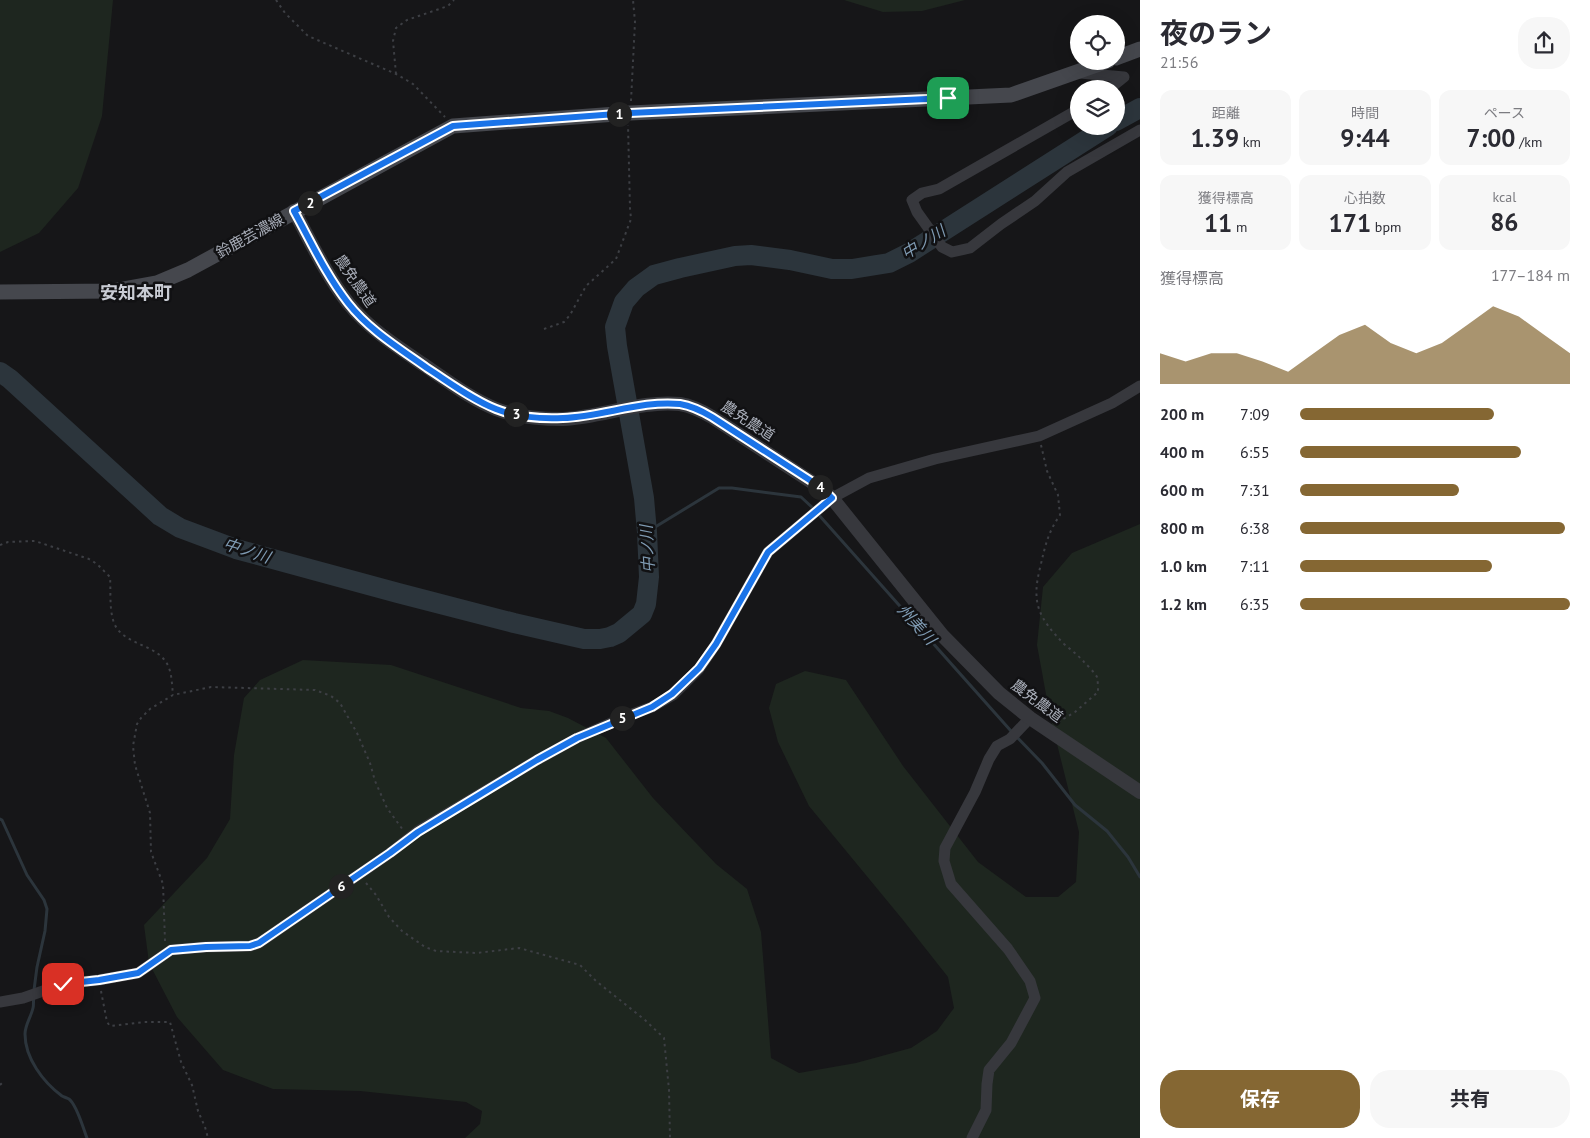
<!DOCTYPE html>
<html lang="ja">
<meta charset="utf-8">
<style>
:root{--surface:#fff;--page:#f7f7f7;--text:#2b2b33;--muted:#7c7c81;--accent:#856733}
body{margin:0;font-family:"PT Sans","Noto Sans JP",sans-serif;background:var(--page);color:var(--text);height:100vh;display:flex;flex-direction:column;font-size:19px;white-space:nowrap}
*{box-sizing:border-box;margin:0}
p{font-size:16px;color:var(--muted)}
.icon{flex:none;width:28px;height:28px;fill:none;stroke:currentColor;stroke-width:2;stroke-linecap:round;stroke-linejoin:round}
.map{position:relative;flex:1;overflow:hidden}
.side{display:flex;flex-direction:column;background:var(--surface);width:450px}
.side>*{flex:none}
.controls{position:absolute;left:1070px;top:15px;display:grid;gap:10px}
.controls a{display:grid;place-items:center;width:55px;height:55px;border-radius:50%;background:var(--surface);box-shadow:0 5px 20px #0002;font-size:25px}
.pin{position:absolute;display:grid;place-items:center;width:42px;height:42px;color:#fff;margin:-21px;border-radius:10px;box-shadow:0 2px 8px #0006}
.km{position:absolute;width:25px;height:25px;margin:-12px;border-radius:50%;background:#222;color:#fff;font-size:14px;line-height:25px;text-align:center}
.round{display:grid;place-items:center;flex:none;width:52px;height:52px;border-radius:20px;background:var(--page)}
.summary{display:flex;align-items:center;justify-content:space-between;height:85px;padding:0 20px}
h1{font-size:28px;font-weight:700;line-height:38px}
.stats{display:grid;grid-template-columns:repeat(3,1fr);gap:8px;height:85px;padding:5px 20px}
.stats div{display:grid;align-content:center;border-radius:12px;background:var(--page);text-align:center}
.stats b{font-size:25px;font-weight:700}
.stats small{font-size:14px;font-weight:400}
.stats p{font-size:14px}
.chart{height:140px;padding:10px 20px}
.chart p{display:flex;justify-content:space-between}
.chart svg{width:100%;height:90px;margin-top:5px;fill:var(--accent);opacity:.7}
.cta{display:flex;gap:10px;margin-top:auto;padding:10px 20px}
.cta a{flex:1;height:58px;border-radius:20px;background:var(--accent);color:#fff;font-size:20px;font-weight:700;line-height:58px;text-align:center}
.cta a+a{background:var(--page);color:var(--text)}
ul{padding:0 20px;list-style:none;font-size:16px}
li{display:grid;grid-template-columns:80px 60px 1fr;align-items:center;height:38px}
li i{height:12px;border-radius:6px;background:var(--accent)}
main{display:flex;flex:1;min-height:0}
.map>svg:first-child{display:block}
.green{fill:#1e261f}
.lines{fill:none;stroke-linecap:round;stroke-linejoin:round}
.stream{stroke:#2c353c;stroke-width:3}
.river{stroke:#2c353c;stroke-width:20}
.path{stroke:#3d3f44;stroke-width:2;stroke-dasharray:2.5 4;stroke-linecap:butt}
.minor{stroke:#37383d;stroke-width:11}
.tertiary{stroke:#37383d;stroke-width:14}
.secondary{stroke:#45474d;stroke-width:15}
.route-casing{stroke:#fff;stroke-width:10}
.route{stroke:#1a73e8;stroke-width:6}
.labels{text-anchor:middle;stroke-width:5;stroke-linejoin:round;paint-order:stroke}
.street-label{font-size:15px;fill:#a8adb8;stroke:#111113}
.water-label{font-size:16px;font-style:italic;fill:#7f9bb3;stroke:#111113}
.quarter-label{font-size:18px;font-weight:bold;fill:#c9ccd4;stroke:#111113}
</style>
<main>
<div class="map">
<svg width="1140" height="1138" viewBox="0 0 1140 1138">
<rect width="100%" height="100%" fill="#161618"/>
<path class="green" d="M0,0H113L102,116L78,188L39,233L0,252Z
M844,0H965L922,11L883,12Z
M1140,524V1138H465L480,1124L482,1111L466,1102L360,1091L273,1089L223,1070L177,1017L149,963L144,925L207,858L230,819L234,755L244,698L260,680L303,660L391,665L521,708L549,711L568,718L606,738L653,798L716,864L747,889L761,932L771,1058L799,1073L856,1063L911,1048L937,1031L954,1008L948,977L903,920L809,806L778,742L769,708L776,684L805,671L846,680L903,766L978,862L1026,897H1058L1076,882L1079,832L1050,716L1037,645L1043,587L1072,553Z"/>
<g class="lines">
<path class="stream" d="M818,514L1011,731L1042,763L1075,805L1107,831L1128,857L1140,877
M647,532L719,488H732L801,497L814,509
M0,819L2,820L27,875L44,900L47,909L45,931L37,967L34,990
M34,996C33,1000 34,1005 33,1008C31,1017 25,1025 25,1034C25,1058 43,1082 62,1096C64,1097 67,1098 69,1099C77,1105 83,1128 87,1138"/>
<path class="river" d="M1116,121L1140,108
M0,372L10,379L160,516L180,528L236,549L398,593L514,623L584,639H600L610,637L619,633L642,614L646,604L649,577L647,532L644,498L617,346L615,327L624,302L636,288L654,275L680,268L735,256L751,255L790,260L832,269H852L889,263L909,253L1108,126"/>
<path class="path" d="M276,0L285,13L308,36L396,74L413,84L445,117
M396,74L393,41L396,28L407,20L448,6L454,0
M631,101L635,22L633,0
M544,329L564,322L570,315L586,286L616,259L631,219L630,208L628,125
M1041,445L1047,471L1058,495L1060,515C1047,534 1045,547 1040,568C1031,604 1039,618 1064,644C1071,650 1078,655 1084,662C1088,666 1094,672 1097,677C1098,681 1098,688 1098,692L1075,712L1058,722
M0,545L8,542L35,541L89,559L97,564L110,577C111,592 109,609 114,623C124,647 160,643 169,668C172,676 172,686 173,695
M366,883L376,895L389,917L402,931L425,947L436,951L476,953L519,948L580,965L596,981L645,1020L664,1038L669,1090L670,1138
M165,941L163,884L151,852L150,813L135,765L133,746L137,724L141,718L150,709L173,695L211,687L315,690L331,696L340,703L357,733L370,763L375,781L387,808L403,830
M101,991L107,1022L110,1026L144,1022H170L181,1062L192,1085L198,1111L205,1127L208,1138
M0,1085L2,1083"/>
<path class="minor" d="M1080,73L1124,77L1109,89
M1079,109L939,189L922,193L912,200L917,212L942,247L952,252L970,248L1001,224L1035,201L1067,172L1140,130
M0,1002L23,998L63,984L99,980L138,973L171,950L206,947L250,946L259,943L390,853L418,831L537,760L577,738L627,716L652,707L673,695L699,669L716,644L768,552L832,498L869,478L935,459L1039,436L1112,403L1140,386
M972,1138L986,1110L987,1084L989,1070L1011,1043L1035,998L1030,981L1008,949L951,884L944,861L945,848L975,792L989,759L997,746L1010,739L1030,718"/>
<path class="tertiary" d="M294,211C311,242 326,275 348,303C370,330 399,348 427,367C449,382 471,399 496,409C516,417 541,419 563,419C602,417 641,400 680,404C692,406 702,411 712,417L821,488L832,498L942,635L999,693L1030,718L1140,792"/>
<path class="secondary" d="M1116,58L1140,49
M0,292L113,291L157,283L188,270L453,126L630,113L1011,95L1108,61"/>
</g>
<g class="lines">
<defs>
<path id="route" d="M63,984L99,980L138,973L171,950L206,947L250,946L259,943L390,853L418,832L537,760L577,738L652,707L672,694L699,668L716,644L768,552L832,498L822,488L712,417C702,411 692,406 680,404C641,400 602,417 563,418C541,419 516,417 496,409C471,399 449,382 427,368C399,348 369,330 348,303C326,275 311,242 294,211L453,126L630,113L948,98"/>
</defs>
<use href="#route" class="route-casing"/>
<use href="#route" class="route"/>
</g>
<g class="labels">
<g class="street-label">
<text transform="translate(250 236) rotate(-29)" y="5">鈴鹿芸濃線</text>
<text transform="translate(355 281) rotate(55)" y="5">農免農道</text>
<text transform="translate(748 421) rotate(33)" y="5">農免農道</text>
<text transform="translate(1037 701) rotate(37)" y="5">農免農道</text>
</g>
<g class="water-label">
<text transform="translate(923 242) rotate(-32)" y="6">中ノ川</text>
<text transform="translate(647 549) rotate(-93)" y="6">中ノ川</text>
<text transform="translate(247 550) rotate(18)" y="6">中ノ川</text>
<text transform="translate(917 624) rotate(48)" y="6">州美川</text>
</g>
<g class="quarter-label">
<text x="136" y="299">安知本町</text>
</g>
</g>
</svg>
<div class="controls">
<a><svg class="icon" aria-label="locate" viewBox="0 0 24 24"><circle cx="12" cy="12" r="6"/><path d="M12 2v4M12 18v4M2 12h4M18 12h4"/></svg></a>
<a><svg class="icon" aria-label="layers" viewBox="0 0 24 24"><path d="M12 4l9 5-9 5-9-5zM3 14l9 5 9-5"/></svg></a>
</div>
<div class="pin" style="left:948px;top:98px;background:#1e9e55"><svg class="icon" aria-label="arrive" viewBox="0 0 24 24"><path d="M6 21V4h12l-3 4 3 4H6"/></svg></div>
<div class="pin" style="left:63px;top:984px;background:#d93025"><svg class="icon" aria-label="check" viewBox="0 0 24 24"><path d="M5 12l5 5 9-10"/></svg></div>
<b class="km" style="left:619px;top:114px">1</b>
<b class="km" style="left:310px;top:203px">2</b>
<b class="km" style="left:516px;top:414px">3</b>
<b class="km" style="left:820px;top:487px">4</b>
<b class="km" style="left:622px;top:718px">5</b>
<b class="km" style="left:341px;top:886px">6</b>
</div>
<section class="side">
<div class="summary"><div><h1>夜のラン</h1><p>21:56</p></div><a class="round"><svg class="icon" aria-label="share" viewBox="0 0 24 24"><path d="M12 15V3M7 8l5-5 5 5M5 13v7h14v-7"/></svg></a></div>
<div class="stats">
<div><p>距離</p><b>1.39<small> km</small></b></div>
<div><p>時間</p><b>9:44</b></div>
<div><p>ペース</p><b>7:00<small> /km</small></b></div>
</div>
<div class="stats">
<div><p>獲得標高</p><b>11<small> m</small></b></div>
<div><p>心拍数</p><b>171<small> bpm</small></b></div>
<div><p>kcal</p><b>86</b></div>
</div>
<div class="chart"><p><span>獲得標高</span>177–184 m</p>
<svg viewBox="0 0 160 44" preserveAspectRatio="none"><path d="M0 44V29L10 33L20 29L30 29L40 33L50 38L60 29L70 20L80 15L90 24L100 29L110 24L120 15L130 6L140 11L150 20L160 29V44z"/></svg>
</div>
<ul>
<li><b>200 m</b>7:09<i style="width:72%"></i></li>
<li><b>400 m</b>6:55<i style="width:82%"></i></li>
<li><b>600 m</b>7:31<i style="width:59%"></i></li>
<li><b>800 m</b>6:38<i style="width:98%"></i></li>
<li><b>1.0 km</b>7:11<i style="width:71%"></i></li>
<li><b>1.2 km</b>6:35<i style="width:100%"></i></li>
</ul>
<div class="cta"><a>保存</a><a>共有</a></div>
</section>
</main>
